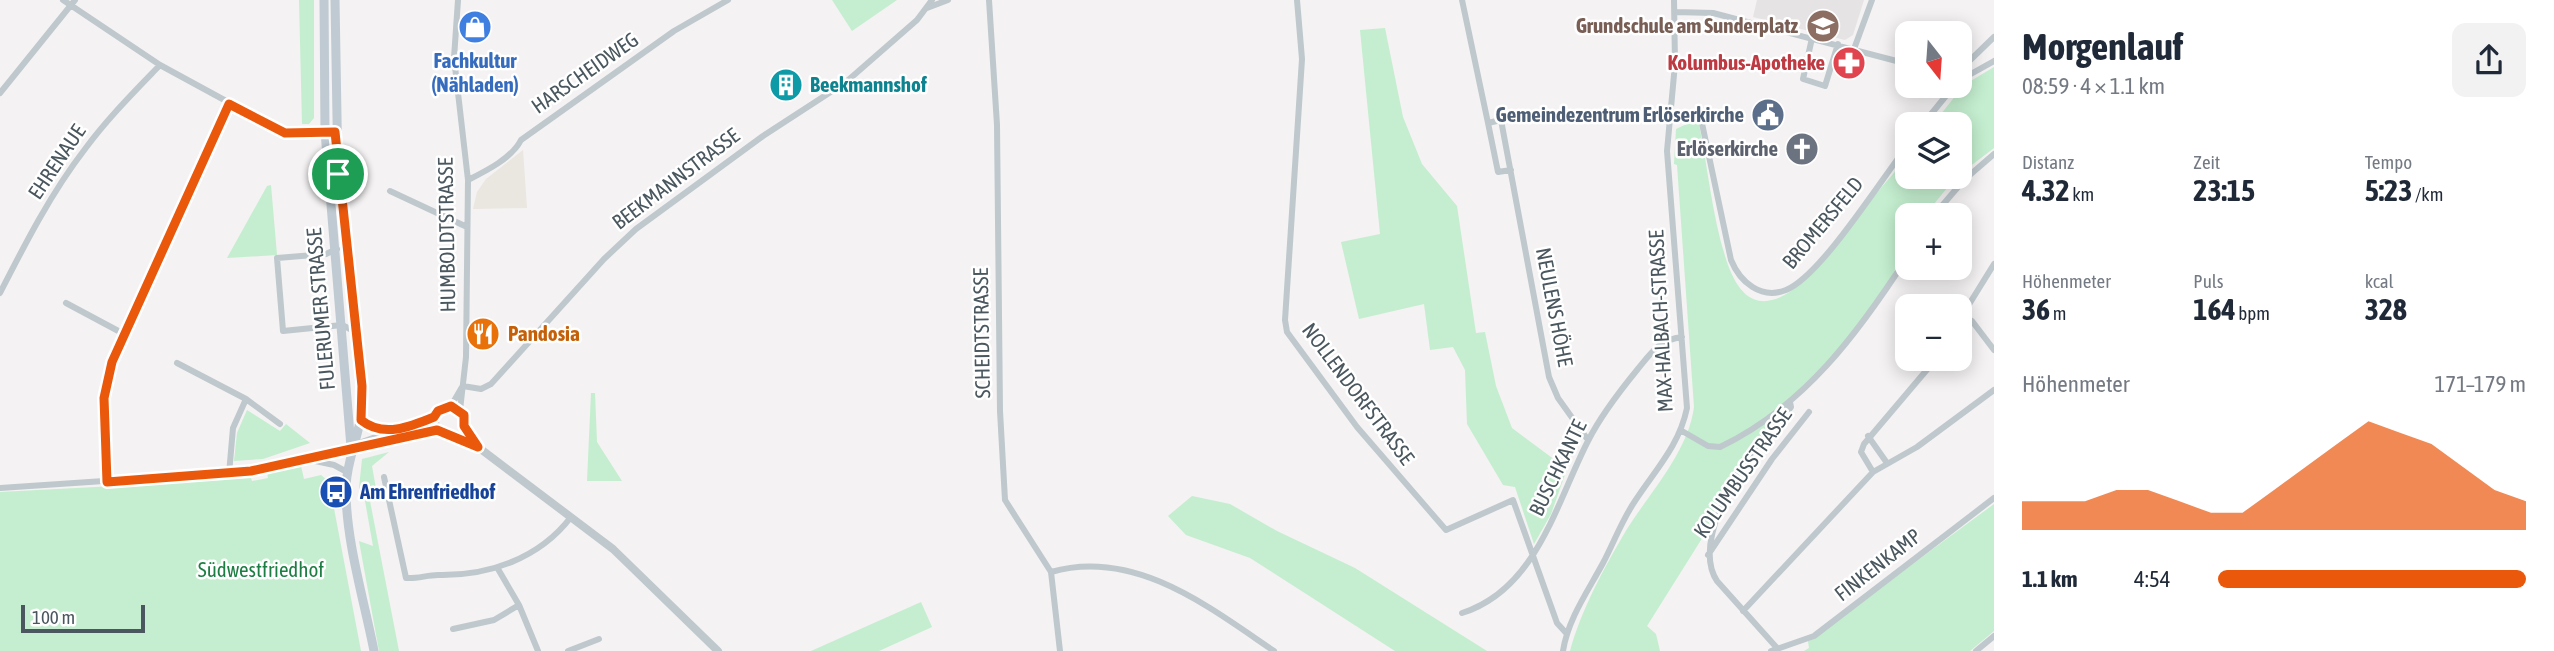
<!DOCTYPE html>
<html lang="de">
<meta charset="utf-8">
<style>
:root{--surface:#fff;--page:#f2f2f3;--text:#1f2937;--muted:#747a83;--accent:#ea580c}
body{margin:0;font-family:"Asap Condensed",sans-serif;background:var(--page);color:var(--text);height:100vh;display:flex;flex-direction:column;font-size:26px;white-space:nowrap}
*{box-sizing:border-box;margin:0}
p{font-size:23px;color:var(--muted)}
.icon{flex:none;width:38px;height:38px;fill:none;stroke:currentColor;stroke-width:2;stroke-linecap:round;stroke-linejoin:round}
.map{position:relative;flex:1;overflow:hidden}
.drawer{display:flex;flex-direction:column;background:var(--surface);width:560px}
.drawer>*{flex:none}
.needle{width:46px;rotate:163deg}
.tools{position:absolute;left:1895px;top:21px;display:grid;gap:14px}
.tools a{display:grid;place-items:center;width:77px;height:77px;border-radius:14px;background:var(--surface);box-shadow:0 4px 18px #0003;font-size:35px}
.scale{position:absolute;left:21px;bottom:18px;width:124px;box-sizing:border-box;padding-left:7px;border:4px solid #4a575e;border-top:0;font-size:19px;line-height:24px;white-space:nowrap;color:#4a575e;-webkit-text-stroke:5px #fff;paint-order:stroke}
.pin{position:absolute;display:grid;place-items:center;width:60px;height:60px;color:#fff;margin:-30px;border:4px solid #fff;border-radius:50%;box-shadow:0 2px 7px #0007}
.round{display:grid;place-items:center;flex:none;width:74px;height:74px;border-radius:14px;background:var(--page)}
.overview{display:flex;align-items:center;justify-content:space-between;height:119px;padding:0 28px}
h1{font-size:38px;font-weight:700;line-height:52px}
.metrics{display:grid;grid-template-columns:repeat(3,1fr);gap:10px;height:119px;padding:7px 28px}
.metrics div{display:grid;align-content:center}
.metrics b{font-size:30px;font-weight:700}
.metrics small{font-size:19px;font-weight:400}
.metrics p{font-size:19px}
.chart{height:196px;padding:14px 28px}
.chart p{display:flex;justify-content:space-between}
.chart svg{width:100%;height:126px;margin-top:7px;fill:var(--accent);opacity:.7}
ul{padding:0 28px;list-style:none;font-size:23px}
li{display:grid;grid-template-columns:112px 84px 1fr;align-items:center;height:52px}
li i{height:18px;border-radius:9px;background:var(--accent)}
main{display:flex;flex:1;min-height:0}
.map>svg:first-child{display:block}
.commercial{fill:#eae6e0}
.education{fill:#e5e3e3}
.green{fill:#c4eecf}
.lines{fill:none;stroke-linecap:round;stroke-linejoin:round}
.minor{stroke:#bec8cd;stroke-width:6}
.tertiary{stroke:#bec8cd;stroke-width:8}
.secondary{stroke:#bfcad2;stroke-width:9}
.route-casing{stroke:#fff;stroke-width:14}
.route{stroke:#ea580c;stroke-width:9}
.labels{text-anchor:middle;stroke-width:5;stroke-linejoin:round;paint-order:stroke}
.education-label{font-size:21px;font-weight:bold;fill:#785e54;stroke:#fff;text-anchor:end}
.shop-label{font-size:21px;font-weight:bold;fill:#366cbe;stroke:#fff}
.health-label{font-size:21px;font-weight:bold;fill:#be3a42;stroke:#fff;text-anchor:end}
.street-label{font-size:21px;fill:#4a575e;stroke:#fff}
.culture-label{font-size:21px;font-weight:bold;fill:#0d838f;stroke:#fff;text-anchor:start}
.service-label{font-size:21px;font-weight:bold;fill:#4e5e75;stroke:#fff;text-anchor:end}
.worship-label{font-size:21px;font-weight:bold;fill:#5b616d;stroke:#fff;text-anchor:end}
.food-label{font-size:21px;font-weight:bold;fill:#c56008;stroke:#fff;text-anchor:start}
.transit-label{font-size:21px;font-weight:bold;fill:#164399;stroke:#fff;text-anchor:start}
.park-label{font-size:21px;fill:#1c7e42;stroke:#fff}
</style>
<main>
<div class="map">
<svg width="1994" height="651" viewBox="0 0 1994 651">
<rect width="100%" height="100%" fill="#f4f2f2"/>
<path class="commercial" d="M523,150L527,208L473,209L477,192L486,179Z"/>
<path class="education" d="M1757,0H1864L1853,35L1845,40L1753,17Z"/>
<path class="green" d="M299,0H314V118L309,124H302Z
M832,0H897L852,31Z
M1385,28L1403,117L1422,164L1457,206L1476,333L1485,332L1496,386L1512,428L1567,469L1551,514L1534,544L1515,487L1503,485L1467,424L1465,370L1453,347L1430,350L1424,304L1359,319L1341,242L1380,234L1360,30Z
M1994,67V148L1960,174V124H1933L1964,85Z
M1695,120L1699,124C1708,169 1713,223 1728,265C1762,359 1837,244 1863,210C1877,191 1893,175 1907,157L1908,177H1956L1925,215H1908L1907,246L1886,287L1854,332L1772,422L1732,473L1701,540L1647,626L1656,634L1660,651H1570C1581,610 1605,566 1627,529C1651,491 1688,452 1694,407L1677,165L1674,164L1676,129Z
M271,185L277,255L227,258L267,186Z
M591,393H595L597,442L622,481H587Z
M247,410L280,431L286,424L310,443L263,459L234,461L237,433Z
M389,452L372,466L378,500L370,501L399,651H379L359,541L373,546L365,501L359,488L362,459Z
M301,466L304,479L321,475L329,482L361,651H0V492L172,483L250,475L252,481L268,478L267,472Z
M1192,496L1230,504L1277,531L1355,568L1487,651H1395L1250,558L1186,535L1168,516Z
M1994,504V631L1970,651H1804L1809,648L1808,641Z
M921,602L932,627L879,651H811Z"/>
<g class="lines">
<path class="minor" d="M63,0L160,65L285,133L335,132
M458,0L454,58L468,180L466,357L460,410
M989,0L997,125L1000,411L1005,500L1051,572L1060,651
M1297,0L1302,59L1285,320L1287,332L1357,427L1446,530L1513,500L1557,623L1567,634
M1462,0L1488,123L1501,120L1549,377L1558,398L1588,440
M927,8L948,0
M1676,12L1713,13L1908,64
M1812,38L1803,79L1825,86L1838,44
M1854,49L1872,0
M1960,75L1961,69L1994,37
M1960,80L1994,61
M0,93L75,0
M1671,116L1700,114L1731,260C1740,282 1761,300 1786,290C1821,276 1882,178 1908,145
M1488,123L1498,172L1511,170
M1923,124L1954,86
M468,180C486,171 512,158 521,140L674,31L728,0
M390,191L467,227
M1934,215L1964,180L1994,154
M337,249L326,254L277,258L283,331L342,325L356,332
M0,293C25,244 51,193 85,149C108,118 134,92 160,65
M66,303L124,334
M1962,315L1972,321L1994,350
M1960,319L1994,264
M177,363L246,399L280,424
M463,386L481,389L491,384L604,259L636,229L763,136L846,82L917,20L932,0
M451,406L462,387
M1682,431L1708,446L1720,447C1804,407 1859,332 1908,256
M1868,436L1887,463
M306,459L334,465L347,472
M1873,472L1861,452L1864,444L1936,359
M229,474L233,428L246,399
M384,477L406,578C417,579 427,575 438,575C488,576 539,559 571,517
M107,483L104,398L112,362L229,104
M0,488L252,471L351,447
M1708,555L1772,459L1809,412
M1051,572C1135,548 1209,607 1274,651
M519,605L538,651
M1743,611L1873,472L1917,447L1994,390
M1462,613C1537,589 1556,503 1588,441C1601,415 1619,392 1637,370C1651,353 1659,340 1682,337
M453,629L494,620L519,605L498,569
M1777,648L1717,581C1693,545 1735,472 1759,443C1769,430 1782,420 1791,407L1790,402
M568,651L599,639
M1563,651C1568,619 1588,591 1603,563C1614,542 1622,520 1635,501C1656,469 1679,446 1687,408L1667,151L1675,64L1674,0
M1771,651L1814,636L1994,498
M1976,651L1994,636"/>
<path class="tertiary" d="M361,420L372,428L387,430
M364,445L437,431
M351,447L434,417
M478,447L464,426L460,410L451,406L438,411L434,417L437,431L478,447L613,549L718,651"/>
<path class="secondary" d="M324,0L325,132L351,447
M335,0L338,175L362,408C360,435 347,458 346,486C345,538 364,600 374,651"/>
</g>
<g class="lines">
<defs>
<path id="route" d="M229,104L285,133L335,132L362,386L361,420C383,438 410,427 434,417L438,411L451,406L464,415V426L478,447L437,430L251,471L107,482L104,398L112,362Z"/>
</defs>
<use href="#route" class="route-casing"/>
<use href="#route" class="route"/>
</g>
<defs>
<symbol id="school-disc" viewBox="-11 -11 22 22"><circle r="9.5" fill="#8d6e63" stroke="#fff"/><path d="M0-5L7-2L0 1L-7-2ZM-4 1L0 2.5L4 1V4Q0 6-4 4Z" fill="#fff"/></symbol>
<symbol id="shop-disc" viewBox="-11 -11 22 22"><circle r="9.5" fill="#3f7fe0" stroke="#fff"/><path d="M-5-2.5h2.3a2.7 3.5 0 0 1 5.4 0H5L5.5 6h-11ZM-1.5-2.5h3a1.5 2.3 0 0 0-3 0Z" fill="#fff"/></symbol>
<symbol id="pharmacy-disc" viewBox="-11 -11 22 22"><circle r="9.5" fill="#e0444e" stroke="#fff"/><path d="M-2-6h4v4h4v4h-4v4h-4v-4h-4v-4h4Z" fill="#fff"/></symbol>
<symbol id="building-disc" viewBox="-11 -11 22 22"><circle r="9.5" fill="#0f9aa8" stroke="#fff"/><path d="M-4-6H4V6H1V3H-1V6H-4ZM-2.5-4.3h1.7v1.8h-1.7ZM.8-4.3h1.7v1.8H.8ZM-2.5-1h1.7V.8h-1.7ZM.8-1h1.7V.8H.8Z" fill="#fff"/></symbol>
<symbol id="civic-disc" viewBox="-11 -11 22 22"><circle r="9.5" fill="#5c6f8a" stroke="#fff"/><path d="M-.6-6.5H3V-4.5H.6V-3L4-1V1h2V6H-6V1h2V-1L-.6-3ZM-1.2 2.5V6h2.4V2.5Z" fill="#fff"/></symbol>
<symbol id="church-disc" viewBox="-11 -11 22 22"><circle r="9.5" fill="#6b7280" stroke="#fff"/><path d="M-1.2-6h2.4v3.5h3.3v2.4h-3.3V6h-2.4V-.1h-3.3v-2.4h3.3Z" fill="#fff"/></symbol>
<symbol id="restaurant-disc" viewBox="-11 -11 22 22"><circle r="9.5" fill="#e8710a" stroke="#fff"/><path d="M-5-6h1v4h1v-4h1v4h1v-4h1v5L-1.5 .5V6h-2V.5L-5-1ZM5-6V6H3V1.5H1.5Q1.5-4 5-6Z" fill="#fff"/></symbol>
<symbol id="bus-disc" viewBox="-11 -11 22 22"><circle r="9.5" fill="#1a4fb4" stroke="#fff"/><path d="M-5-6H5V4H4V6H2V4H-2V6H-4V4H-5ZM-3.5-4V0h7V-4ZM-3.5 1.2v1.5H-2V1.2ZM2 1.2v1.5H3.5V1.2Z" fill="#fff"/></symbol>
</defs>
<g fill-rule="evenodd">
<use href="#school-disc" x="1804" y="7" width="38" height="38"/>
<use href="#shop-disc" x="456" y="8" width="38" height="38"/>
<use href="#pharmacy-disc" x="1830" y="44" width="38" height="38"/>
<use href="#building-disc" x="767" y="66" width="38" height="38"/>
<use href="#civic-disc" x="1749" y="96" width="38" height="38"/>
<use href="#church-disc" x="1783" y="130" width="38" height="38"/>
<use href="#restaurant-disc" x="464" y="315" width="38" height="38"/>
<use href="#bus-disc" x="317" y="473" width="38" height="38"/>
</g>
<g class="labels">
<g class="education-label">
<text x="1798" y="33">Grundschule am Sunderplatz</text>
</g>
<g class="shop-label">
<text x="475" y="68">Fachkultur<tspan x="475" dy="24">(Nähladen)</tspan></text>
</g>
<g class="health-label">
<text x="1825" y="70">Kolumbus-Apotheke</text>
</g>
<g class="street-label">
<text transform="translate(585 73) rotate(-35)" y="7">HARSCHEIDWEG</text>
<text transform="translate(57 162) rotate(-56)" y="7">EHRENAUE</text>
<text transform="translate(676 179) rotate(-37)" y="7">BEEKMANNSTRASSE</text>
<text transform="translate(1823 223) rotate(-50)" y="7">BROMERSFELD</text>
<text transform="translate(447 235) rotate(-91)" y="7">HUMBOLDTSTRASSE</text>
<text transform="translate(1554 307) rotate(79)" y="7">NEULENS HÖHE</text>
<text transform="translate(321 309) rotate(-95)" y="7">FULERUMER STRASSE</text>
<text transform="translate(1661 321) rotate(-93)" y="7">MAX-HALBACH-STRASSE</text>
<text transform="translate(982 333) rotate(-91)" y="7">SCHEIDTSTRASSE</text>
<text transform="translate(1358 394) rotate(53)" y="7">NOLLENDORFSTRASSE</text>
<text transform="translate(1558 468) rotate(-64)" y="7">BUSCHKANTE</text>
<text transform="translate(1743 473) rotate(-55)" y="7">KOLUMBUSSTRASSE</text>
<text transform="translate(1878 565) rotate(-38)" y="7">FINKENKAMP</text>
</g>
<g class="culture-label">
<text x="810" y="92">Beekmannshof</text>
</g>
<g class="service-label">
<text x="1744" y="122">Gemeindezentrum Erlöserkirche</text>
</g>
<g class="worship-label">
<text x="1778" y="156">Erlöserkirche</text>
</g>
<g class="food-label">
<text x="508" y="341">Pandosia</text>
</g>
<g class="transit-label">
<text x="360" y="499">Am Ehrenfriedhof</text>
</g>
<g class="park-label">
<text x="261" y="577">Südwestfriedhof</text>
</g>
</g>
</svg>
<div class="tools">
<a><svg class="needle" viewBox="-14 -14 28 28"><path d="M0-13l5 13h-10z" fill="#e53935"/><path d="M0 13l5-13h-10z" fill="#747a83"/></svg></a>
<a><svg class="icon" aria-label="layers" viewBox="0 0 24 24"><path d="M12 4l9 5-9 5-9-5zM3 14l9 5 9-5"/></svg></a>
<a>+</a>
<a>−</a>
</div>
<div class="scale">100 m</div>
<div class="pin" style="left:338px;top:174px;background:#1e9e55"><svg class="icon" aria-label="arrive" viewBox="0 0 24 24"><path d="M6 21V4h12l-3 4 3 4H6"/></svg></div>
</div>
<section class="drawer">
<div class="overview"><div><h1>Morgenlauf</h1><p>08:59 · 4 × 1.1 km</p></div><a class="round"><svg class="icon" aria-label="share" viewBox="0 0 24 24"><path d="M12 15V3M7 8l5-5 5 5M5 13v7h14v-7"/></svg></a></div>
<div class="metrics">
<div><p>Distanz</p><b>4.32<small> km</small></b></div>
<div><p>Zeit</p><b>23:15</b></div>
<div><p>Tempo</p><b>5:23<small> /km</small></b></div>
</div>
<div class="metrics">
<div><p>Höhenmeter</p><b>36<small> m</small></b></div>
<div><p>Puls</p><b>164<small> bpm</small></b></div>
<div><p>kcal</p><b>328</b></div>
</div>
<div class="chart"><p><span>Höhenmeter</span>171–179 m</p>
<svg viewBox="0 0 160 44" preserveAspectRatio="none"><path d="M0 44V34L10 34L20 34L30 30L40 30L50 34L60 38L70 38L80 30L90 22L100 14L110 6L120 10L130 14L140 22L150 30L160 34V44z"/></svg>
</div>
<ul>
<li><b>1.1 km</b>4:54<i style="width:100%"></i></li>
</ul>
</section>
</main>
